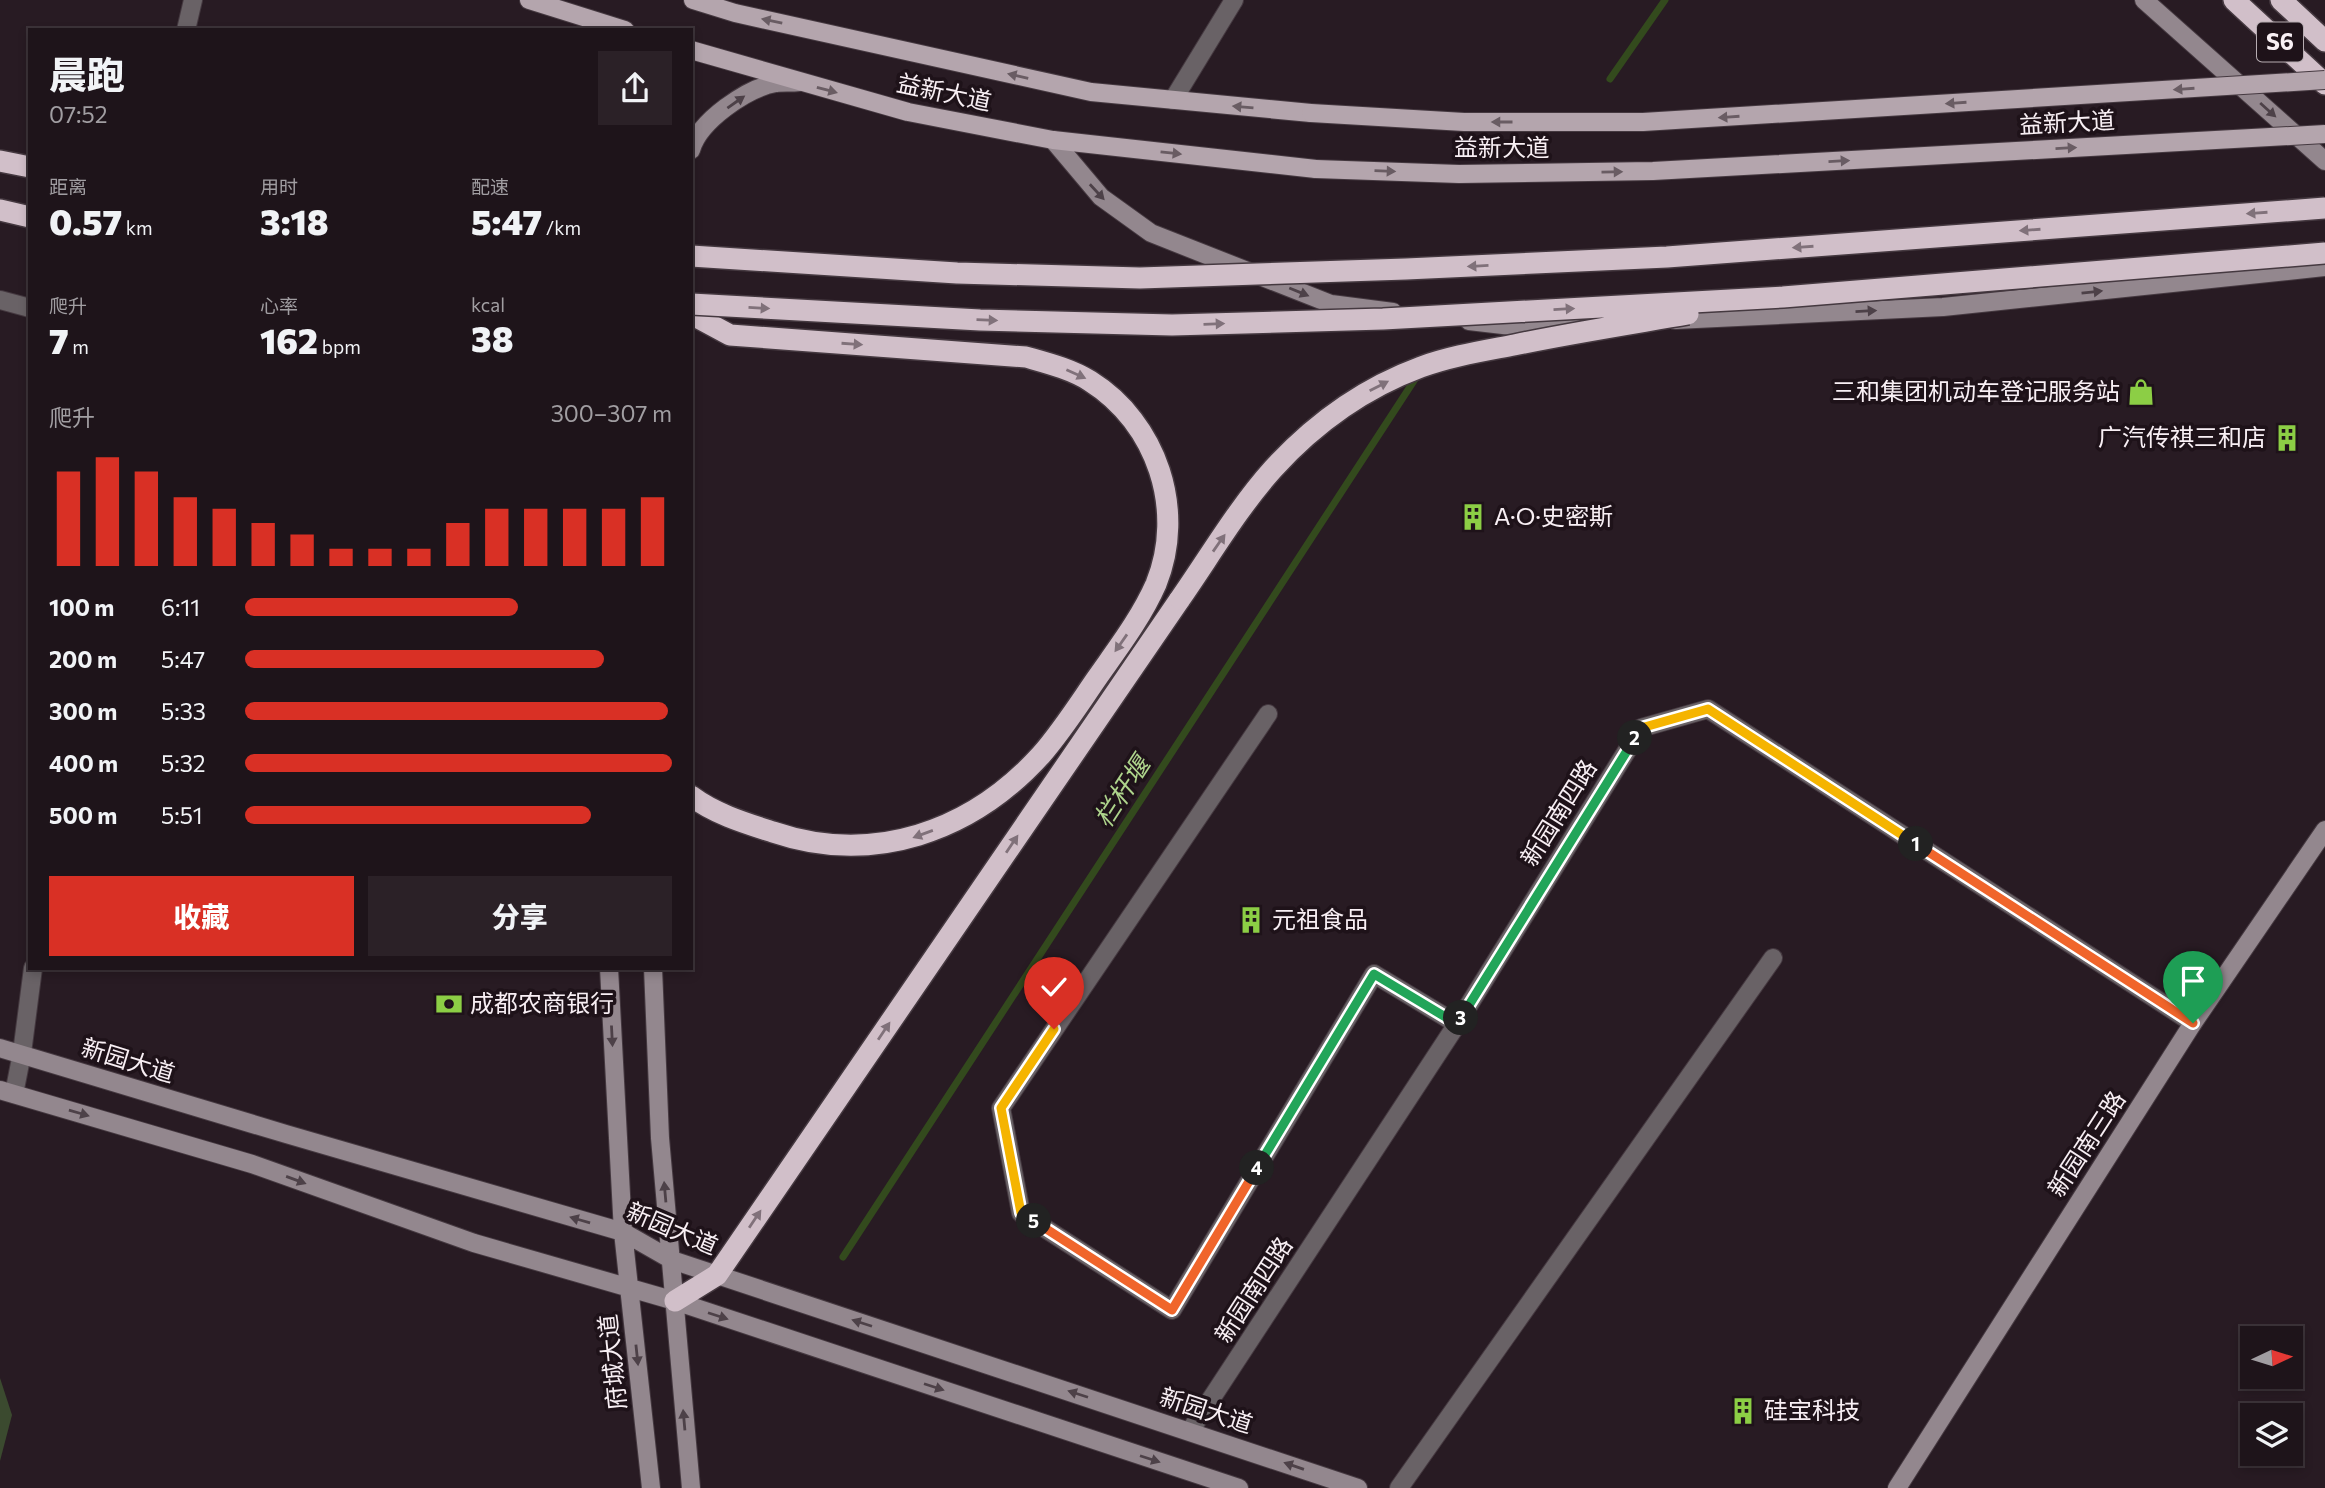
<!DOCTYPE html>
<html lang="zh">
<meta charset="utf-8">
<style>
:root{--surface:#1e141a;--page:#2b2127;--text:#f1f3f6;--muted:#a19ea2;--line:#3c3339;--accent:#d93025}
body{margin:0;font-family:Commissioner,"Noto Sans SC",sans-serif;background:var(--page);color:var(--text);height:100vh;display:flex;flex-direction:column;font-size:26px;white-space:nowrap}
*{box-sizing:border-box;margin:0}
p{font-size:23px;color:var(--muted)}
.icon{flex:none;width:38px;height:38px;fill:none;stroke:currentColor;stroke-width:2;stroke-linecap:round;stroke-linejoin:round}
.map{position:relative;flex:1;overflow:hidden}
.side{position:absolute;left:28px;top:28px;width:665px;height:942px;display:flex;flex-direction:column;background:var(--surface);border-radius:0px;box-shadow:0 4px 10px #0003,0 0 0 2px var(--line)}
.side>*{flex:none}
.needle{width:46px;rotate:86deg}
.controls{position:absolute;left:2240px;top:1326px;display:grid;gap:14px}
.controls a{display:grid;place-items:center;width:63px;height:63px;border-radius:0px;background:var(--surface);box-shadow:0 4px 10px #0003,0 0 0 2px var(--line);font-size:35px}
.pin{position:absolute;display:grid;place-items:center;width:60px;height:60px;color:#fff;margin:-72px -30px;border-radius:50% 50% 50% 0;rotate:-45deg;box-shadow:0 0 7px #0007}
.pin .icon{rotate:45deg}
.km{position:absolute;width:35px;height:35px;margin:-18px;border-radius:50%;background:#222;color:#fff;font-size:19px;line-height:35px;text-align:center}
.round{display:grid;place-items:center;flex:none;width:74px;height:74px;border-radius:0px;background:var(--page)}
.summary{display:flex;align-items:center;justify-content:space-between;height:119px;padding:0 21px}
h1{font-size:38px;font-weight:800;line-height:52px}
.stats{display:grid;grid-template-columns:repeat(3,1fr);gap:10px;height:119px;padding:7px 21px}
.stats div{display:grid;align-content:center}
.stats b{font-size:35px;font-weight:800}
.stats small{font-size:19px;font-weight:400}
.stats p{font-size:19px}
.chart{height:196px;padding:14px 21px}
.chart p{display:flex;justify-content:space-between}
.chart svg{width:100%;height:126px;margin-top:7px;stroke:var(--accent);stroke-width:6}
.action{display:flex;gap:14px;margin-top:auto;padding:14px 21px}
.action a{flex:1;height:80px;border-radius:0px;background:var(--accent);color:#fff;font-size:28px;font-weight:800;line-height:80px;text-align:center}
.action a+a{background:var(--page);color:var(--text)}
ul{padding:0 21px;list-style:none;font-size:23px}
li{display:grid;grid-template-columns:112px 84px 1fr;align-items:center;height:52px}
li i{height:18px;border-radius:9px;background:var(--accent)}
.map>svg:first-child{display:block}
.green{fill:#3b4a2f}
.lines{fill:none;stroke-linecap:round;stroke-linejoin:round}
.stream{stroke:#334a1d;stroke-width:7}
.street-casing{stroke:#453940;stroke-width:20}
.secondary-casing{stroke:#453940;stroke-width:20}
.primary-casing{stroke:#453940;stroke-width:20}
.highway-casing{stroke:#453940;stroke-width:24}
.street{stroke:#696266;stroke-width:18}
.secondary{stroke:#93878e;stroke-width:18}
.primary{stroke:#b4a5ad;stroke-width:18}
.highway{stroke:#d1bfc9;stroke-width:21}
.primary-bridge-casing{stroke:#453940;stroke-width:20;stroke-linecap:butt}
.highway-bridge-casing{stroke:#453940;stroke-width:24;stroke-linecap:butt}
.primary-bridge{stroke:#b4a5ad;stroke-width:18}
.highway-bridge{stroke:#d1bfc9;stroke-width:21}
.oneway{fill:#695c63}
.oneway2{fill:#4d4148}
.oneway3{fill:#80717a}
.split-1-casing{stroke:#fff;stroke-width:14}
.split-2-casing{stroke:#fff;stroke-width:14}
.split-3-casing{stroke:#fff;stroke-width:14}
.split-4-casing{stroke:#fff;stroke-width:14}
.split-5-casing{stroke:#fff;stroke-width:14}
.split-6-casing{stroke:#fff;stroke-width:14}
.split-1{stroke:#f0652b;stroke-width:9}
.split-2{stroke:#f5b400;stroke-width:9}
.split-3{stroke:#22a559;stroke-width:9}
.split-4{stroke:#22a559;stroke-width:9}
.split-5{stroke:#f0652b;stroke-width:9}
.split-6{stroke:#f5b400;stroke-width:9}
.labels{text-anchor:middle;stroke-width:7;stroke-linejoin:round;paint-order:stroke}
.shield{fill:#1e1219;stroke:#b7adb2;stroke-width:2}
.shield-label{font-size:23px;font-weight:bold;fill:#f8eff4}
.street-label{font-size:24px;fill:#f8eff4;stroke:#1e1219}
.poi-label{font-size:24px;fill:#f8eff4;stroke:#1e1219;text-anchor:start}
.water-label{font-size:26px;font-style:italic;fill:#aed48c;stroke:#1e1219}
</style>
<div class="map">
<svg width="2325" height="1488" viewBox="0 0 2325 1488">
<rect width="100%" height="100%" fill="#281b23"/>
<path class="green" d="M0,1378L12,1415L0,1461Z"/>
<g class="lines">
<path class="stream" d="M1610,79L1665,0
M843,1257L1419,373"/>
<defs>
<path id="street" d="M186,30L193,0
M1173,100L1234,0
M0,300L30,308
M1268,714L1001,1108L1021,1213L1172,1310L1374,974L1457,1024
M14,1094L22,1053L33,968
M1190,1431L1457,1024L1641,728L1708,709L2193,1023
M1399,1488L1773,958"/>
<path id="secondary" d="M2144,0L2325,161
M1053,140L1101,197L1151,233L1331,304L1393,312
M691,150C699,121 747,88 776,83C783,82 791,83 799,82
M1675,320L1943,307L2325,267
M1469,321L1520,327L1584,324
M609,968L623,1232L651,1488
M653,968L660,1138L691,1488
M0,1048L286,1134L623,1232L672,1260L1358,1488
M0,1090L252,1164L474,1243L675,1301L1239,1488
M1897,1488L2193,1023L2325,830"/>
<path id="primary" d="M529,0L625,30
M693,0L735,13L1091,92L1311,113
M691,50L908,112L1053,140L1316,169"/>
<path id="highway" d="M2234,0L2325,84
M2281,0L2325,41
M0,161L30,167
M0,210L30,217
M691,314L730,335L1026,357C1047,363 1071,369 1090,381C1157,423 1186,510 1156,584C1141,618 1118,648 1097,678C1079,704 1062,731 1041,755C971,832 873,866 773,832C745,823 715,814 691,796
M675,1301L717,1275L1180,599"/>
</defs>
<use href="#street" class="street-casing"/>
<use href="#secondary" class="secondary-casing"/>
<use href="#primary" class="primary-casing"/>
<use href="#highway" class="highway-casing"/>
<use href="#street" class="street"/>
<use href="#secondary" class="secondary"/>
<use href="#primary" class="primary"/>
<use href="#highway" class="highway"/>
<defs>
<path id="primary-bridge" d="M1311,113L1464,122H1643L2325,80
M1316,169L1459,174L1653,171L2325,134"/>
<path id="highway-bridge" d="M691,256L957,273L1140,278L1406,269L1667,257L2325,208
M691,304L980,320L1172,325L1383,319L1783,297L2325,253
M1180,599C1210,556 1238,508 1273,469C1314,424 1364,388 1421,367C1451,356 1483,351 1514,345C1572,333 1630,324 1688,314"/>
</defs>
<use href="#primary-bridge" class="primary-bridge-casing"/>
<use href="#highway-bridge" class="highway-bridge-casing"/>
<use href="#primary-bridge" class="primary-bridge"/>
<use href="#highway-bridge" class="highway-bridge"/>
</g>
<defs><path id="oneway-solid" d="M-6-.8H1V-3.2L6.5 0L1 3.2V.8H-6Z" transform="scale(1.75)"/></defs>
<g class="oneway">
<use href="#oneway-solid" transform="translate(772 21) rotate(-168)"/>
<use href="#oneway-solid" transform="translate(1018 76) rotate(-167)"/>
<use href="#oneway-solid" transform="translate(2184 89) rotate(176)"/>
<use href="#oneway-solid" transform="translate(827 90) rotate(15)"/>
<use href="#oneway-solid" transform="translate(1956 103) rotate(176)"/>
<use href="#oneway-solid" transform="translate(1243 107) rotate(-175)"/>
<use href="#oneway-solid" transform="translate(1729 117) rotate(176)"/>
<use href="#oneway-solid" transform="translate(1502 122) rotate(-180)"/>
<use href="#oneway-solid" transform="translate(2066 148) rotate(-3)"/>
<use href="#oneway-solid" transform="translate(1171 153) rotate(6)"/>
<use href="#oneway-solid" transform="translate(1839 161) rotate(-3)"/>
<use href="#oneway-solid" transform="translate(1385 171) rotate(2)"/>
<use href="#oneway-solid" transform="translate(1612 172) rotate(-1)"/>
</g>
<g class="oneway2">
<use href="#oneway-solid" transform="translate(736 102) rotate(-35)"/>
<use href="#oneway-solid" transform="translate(2268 110) rotate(42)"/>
<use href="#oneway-solid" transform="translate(1097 192) rotate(47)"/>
<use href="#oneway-solid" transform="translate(1299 292) rotate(22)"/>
<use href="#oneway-solid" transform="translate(2092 292) rotate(-6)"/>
<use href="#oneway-solid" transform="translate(1866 311) rotate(-3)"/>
<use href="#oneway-solid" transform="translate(612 1036) rotate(87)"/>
<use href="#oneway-solid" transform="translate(79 1113) rotate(16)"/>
<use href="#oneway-solid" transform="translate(296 1180) rotate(20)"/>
<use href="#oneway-solid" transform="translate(665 1192) rotate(-95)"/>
<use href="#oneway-solid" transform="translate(580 1220) rotate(-164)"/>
<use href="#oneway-solid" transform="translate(718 1316) rotate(18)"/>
<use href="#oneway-solid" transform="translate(862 1323) rotate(-162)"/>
<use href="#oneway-solid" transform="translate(637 1355) rotate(84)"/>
<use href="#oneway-solid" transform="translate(934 1387) rotate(18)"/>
<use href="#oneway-solid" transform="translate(1078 1394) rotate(-162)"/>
<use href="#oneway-solid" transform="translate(684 1420) rotate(-95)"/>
<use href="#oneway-solid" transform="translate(1150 1459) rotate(18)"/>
<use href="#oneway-solid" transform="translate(1294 1466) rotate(-161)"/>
</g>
<g class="oneway3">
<use href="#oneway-solid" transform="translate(2257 213) rotate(176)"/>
<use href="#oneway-solid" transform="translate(2030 230) rotate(176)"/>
<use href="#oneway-solid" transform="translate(1803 247) rotate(176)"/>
<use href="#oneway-solid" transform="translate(1478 266) rotate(177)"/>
<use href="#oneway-solid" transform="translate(759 308) rotate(3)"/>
<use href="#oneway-solid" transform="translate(1564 309) rotate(-3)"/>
<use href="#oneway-solid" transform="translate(987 320) rotate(2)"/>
<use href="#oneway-solid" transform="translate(1214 324) rotate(-2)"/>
<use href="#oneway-solid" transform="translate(852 344) rotate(4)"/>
<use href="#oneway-solid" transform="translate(1076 374) rotate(24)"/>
<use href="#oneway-solid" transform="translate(1379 386) rotate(-27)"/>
<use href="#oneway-solid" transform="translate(1219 543) rotate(-55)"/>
<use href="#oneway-solid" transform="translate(1121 643) rotate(125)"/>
<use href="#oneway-solid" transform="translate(923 834) rotate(160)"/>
<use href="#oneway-solid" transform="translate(1012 844) rotate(-56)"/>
<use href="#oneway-solid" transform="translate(884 1031) rotate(-56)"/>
<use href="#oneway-solid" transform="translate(755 1219) rotate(-56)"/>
</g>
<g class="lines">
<defs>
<path id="split-1" d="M1916,844L2193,1023"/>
<path id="split-2" d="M1635,738L1641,728L1708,709L1916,844"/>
<path id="split-3" d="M1461,1018L1635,738"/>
<path id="split-4" d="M1257,1168L1374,974L1457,1024L1461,1018"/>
<path id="split-5" d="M1034,1221L1172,1310L1257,1168"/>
<path id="split-6" d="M1034,1221L1021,1213L1001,1108L1054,1029"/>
</defs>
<use href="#split-1" class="split-1-casing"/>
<use href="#split-2" class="split-2-casing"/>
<use href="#split-3" class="split-3-casing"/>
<use href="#split-4" class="split-4-casing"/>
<use href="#split-5" class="split-5-casing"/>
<use href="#split-6" class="split-6-casing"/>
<use href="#split-1" class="split-1"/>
<use href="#split-2" class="split-2"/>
<use href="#split-3" class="split-3"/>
<use href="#split-4" class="split-4"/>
<use href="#split-5" class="split-5"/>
<use href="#split-6" class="split-6"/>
</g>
<defs>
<symbol id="shop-bare" viewBox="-9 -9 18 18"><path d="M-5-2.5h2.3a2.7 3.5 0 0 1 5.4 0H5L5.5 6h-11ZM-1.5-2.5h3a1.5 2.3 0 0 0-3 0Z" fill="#8cce45" stroke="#1e1219" stroke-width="2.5" paint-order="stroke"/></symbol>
<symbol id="building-bare" viewBox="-9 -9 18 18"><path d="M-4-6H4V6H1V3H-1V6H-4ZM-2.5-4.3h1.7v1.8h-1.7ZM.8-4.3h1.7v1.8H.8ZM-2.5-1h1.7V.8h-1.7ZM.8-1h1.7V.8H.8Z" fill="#8cce45" stroke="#1e1219" stroke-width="2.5" paint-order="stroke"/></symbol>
<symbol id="bank-bare" viewBox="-9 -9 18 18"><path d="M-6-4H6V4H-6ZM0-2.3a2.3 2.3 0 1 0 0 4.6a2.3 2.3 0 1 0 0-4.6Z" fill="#8cce45" stroke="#1e1219" stroke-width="2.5" paint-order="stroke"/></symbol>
</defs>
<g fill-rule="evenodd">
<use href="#shop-bare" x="2122" y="373" width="38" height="38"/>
<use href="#building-bare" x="2268" y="419" width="38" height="38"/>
<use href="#building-bare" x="1454" y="498" width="38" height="38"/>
<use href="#building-bare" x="1232" y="901" width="38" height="38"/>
<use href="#bank-bare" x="430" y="985" width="38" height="38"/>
<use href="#building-bare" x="1724" y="1392" width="38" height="38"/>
</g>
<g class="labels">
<rect class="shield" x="2257" y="22.5" width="46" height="39" rx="5"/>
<g class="shield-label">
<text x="2280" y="50">S6</text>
</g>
<g class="street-label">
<text transform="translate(944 93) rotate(12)" y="8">益新大道</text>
<text transform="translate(2067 123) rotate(-3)" y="8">益新大道</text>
<text x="1502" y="156">益新大道</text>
<text transform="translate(1559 813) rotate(-58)" y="8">新园南四路</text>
<text transform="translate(128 1061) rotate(17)" y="8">新园大道</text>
<text transform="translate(2087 1144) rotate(-57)" y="8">新园南三路</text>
<text transform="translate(672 1229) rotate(23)" y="8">新园大道</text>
<text transform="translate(1254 1290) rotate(-57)" y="8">新园南四路</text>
<text transform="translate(613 1362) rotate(-96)" y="8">府城大道</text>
<text transform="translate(1206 1411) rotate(18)" y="8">新园大道</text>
</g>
<g class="poi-label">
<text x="2120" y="400" text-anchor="end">三和集团机动车登记服务站</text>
<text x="2266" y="446" text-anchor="end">广汽传祺三和店</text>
<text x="1494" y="525">A·O·史密斯</text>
<text x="1272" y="928">元祖食品</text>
<text x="470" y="1012">成都农商银行</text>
<text x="1764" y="1419">硅宝科技</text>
</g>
<g class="water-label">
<text transform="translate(1122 792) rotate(-57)" y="9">栏杆堰</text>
</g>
</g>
</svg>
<div class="controls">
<a><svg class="needle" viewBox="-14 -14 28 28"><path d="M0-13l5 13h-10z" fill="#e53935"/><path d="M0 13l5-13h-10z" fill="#a19ea2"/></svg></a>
<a><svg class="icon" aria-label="layers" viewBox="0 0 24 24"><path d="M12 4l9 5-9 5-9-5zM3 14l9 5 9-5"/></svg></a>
</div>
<div class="pin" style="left:2193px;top:1023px;background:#1e9e55"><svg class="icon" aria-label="arrive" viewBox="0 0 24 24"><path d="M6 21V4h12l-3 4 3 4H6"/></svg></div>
<div class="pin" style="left:1054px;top:1029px;background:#d93025"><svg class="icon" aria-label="check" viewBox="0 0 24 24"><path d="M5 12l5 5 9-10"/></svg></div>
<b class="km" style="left:1916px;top:844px">1</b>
<b class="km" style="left:1635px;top:738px">2</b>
<b class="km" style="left:1461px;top:1018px">3</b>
<b class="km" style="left:1257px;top:1168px">4</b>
<b class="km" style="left:1034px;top:1221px">5</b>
<section class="side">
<div class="summary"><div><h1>晨跑</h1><p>07:52</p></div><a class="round"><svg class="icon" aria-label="share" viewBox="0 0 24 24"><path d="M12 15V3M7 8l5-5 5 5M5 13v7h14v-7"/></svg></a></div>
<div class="stats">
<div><p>距离</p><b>0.57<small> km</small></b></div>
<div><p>用时</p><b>3:18</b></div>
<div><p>配速</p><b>5:47<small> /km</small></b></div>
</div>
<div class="stats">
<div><p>爬升</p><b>7<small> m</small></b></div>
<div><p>心率</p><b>162<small> bpm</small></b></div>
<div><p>kcal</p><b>38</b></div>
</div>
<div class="chart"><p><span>爬升</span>300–307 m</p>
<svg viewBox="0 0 160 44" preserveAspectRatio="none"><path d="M5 44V11M15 44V6M25 44V11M35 44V20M45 44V24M55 44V29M65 44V33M75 44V38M85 44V38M95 44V38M105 44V29M115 44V24M125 44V24M135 44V24M145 44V24M155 44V20"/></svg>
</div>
<ul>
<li><b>100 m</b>6:11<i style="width:64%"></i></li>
<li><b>200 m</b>5:47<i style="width:84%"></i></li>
<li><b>300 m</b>5:33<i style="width:99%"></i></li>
<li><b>400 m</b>5:32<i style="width:100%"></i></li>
<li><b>500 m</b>5:51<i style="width:81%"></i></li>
</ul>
<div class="action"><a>收藏</a><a>分享</a></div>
</section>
</div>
